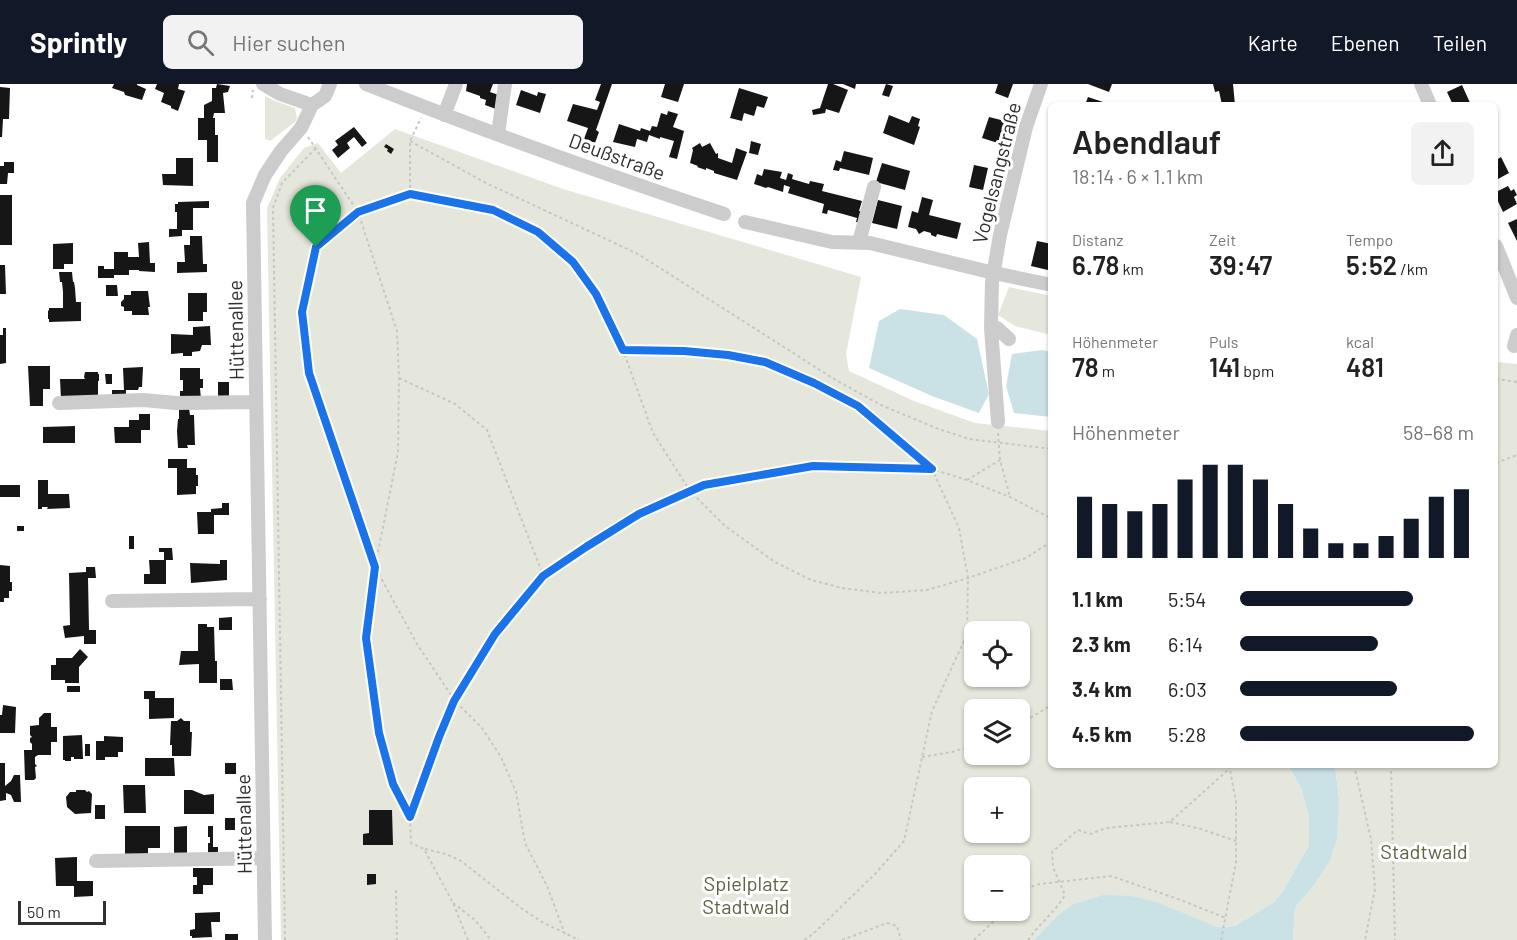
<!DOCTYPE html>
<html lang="de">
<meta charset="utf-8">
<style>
:root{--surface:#fff;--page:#f2f2f2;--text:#222;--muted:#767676;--accent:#111827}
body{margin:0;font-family:Barlow,sans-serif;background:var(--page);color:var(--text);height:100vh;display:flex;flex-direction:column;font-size:22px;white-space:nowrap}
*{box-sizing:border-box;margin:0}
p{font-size:20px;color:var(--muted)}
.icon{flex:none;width:33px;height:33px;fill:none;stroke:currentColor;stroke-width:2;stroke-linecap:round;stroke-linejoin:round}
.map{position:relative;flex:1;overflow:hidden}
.drawer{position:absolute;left:1048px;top:18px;width:450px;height:666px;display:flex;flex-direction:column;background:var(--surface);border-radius:9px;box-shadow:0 2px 4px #0004}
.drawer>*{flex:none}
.tools{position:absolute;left:964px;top:537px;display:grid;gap:12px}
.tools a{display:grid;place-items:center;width:66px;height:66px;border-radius:9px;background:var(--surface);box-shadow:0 2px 4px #0004;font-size:30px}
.scale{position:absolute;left:18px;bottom:15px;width:88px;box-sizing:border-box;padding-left:6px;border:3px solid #2f2f2f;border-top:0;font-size:16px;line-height:21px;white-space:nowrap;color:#2f2f2f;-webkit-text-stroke:4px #fff;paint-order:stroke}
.pin{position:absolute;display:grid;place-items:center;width:51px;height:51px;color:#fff;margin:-62px -26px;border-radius:50% 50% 50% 0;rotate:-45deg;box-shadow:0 0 6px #0007}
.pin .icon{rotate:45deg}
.round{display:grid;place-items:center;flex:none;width:63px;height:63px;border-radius:9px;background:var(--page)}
.overview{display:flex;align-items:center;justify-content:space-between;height:102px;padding:0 24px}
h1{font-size:33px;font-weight:600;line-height:45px}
.metrics{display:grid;grid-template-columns:repeat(3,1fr);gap:9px;height:102px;padding:6px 24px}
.metrics div{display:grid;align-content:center}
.metrics b{font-size:26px;font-weight:600}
.metrics small{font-size:16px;font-weight:400}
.metrics p{font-size:16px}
.chart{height:168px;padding:12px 24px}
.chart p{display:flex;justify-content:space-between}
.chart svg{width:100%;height:108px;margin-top:6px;stroke:var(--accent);stroke-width:6}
ul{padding:0 24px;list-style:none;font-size:20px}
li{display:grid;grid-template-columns:96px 72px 1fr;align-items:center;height:45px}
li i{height:15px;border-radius:8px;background:var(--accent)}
header{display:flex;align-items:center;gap:36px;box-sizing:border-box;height:84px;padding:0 30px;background:var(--accent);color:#fff}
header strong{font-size:28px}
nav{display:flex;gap:33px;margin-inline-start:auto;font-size:21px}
.search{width:420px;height:54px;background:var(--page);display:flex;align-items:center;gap:15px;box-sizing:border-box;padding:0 21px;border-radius:9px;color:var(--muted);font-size:22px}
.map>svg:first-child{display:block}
.green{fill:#e5e7dc;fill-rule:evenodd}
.water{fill:#cae2e6}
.building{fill:#161616}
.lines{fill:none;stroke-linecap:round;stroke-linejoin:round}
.path{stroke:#c6c6c6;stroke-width:2;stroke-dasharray:3 3;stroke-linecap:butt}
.minor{stroke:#ccc;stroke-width:14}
.route-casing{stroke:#fff;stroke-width:12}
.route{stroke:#1a73e8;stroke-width:8}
.labels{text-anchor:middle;stroke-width:6;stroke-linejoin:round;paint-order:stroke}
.street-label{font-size:20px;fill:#2f2f2f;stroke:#fff}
.park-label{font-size:20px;fill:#5b6542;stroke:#fff}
</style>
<header>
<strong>Sprintly</strong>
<div class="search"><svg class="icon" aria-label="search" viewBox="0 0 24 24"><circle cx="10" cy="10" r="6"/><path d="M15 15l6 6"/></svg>Hier suchen</div>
<nav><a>Karte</a><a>Ebenen</a><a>Teilen</a></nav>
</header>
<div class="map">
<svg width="1517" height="856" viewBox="0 0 1517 856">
<rect width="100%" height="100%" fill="#fff"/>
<path class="green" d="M265,12L275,17L295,24L297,34L295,38L270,57L265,55Z
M395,45L563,105L861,193L846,270L849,287L914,317L975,339L1051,347L1052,681H1288L1301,704L1309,733V761L1283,807L1274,818L1235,842L1217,843L1102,811L1073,820L1058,831L1034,856H281L267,124L280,94L304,64L318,59L341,89ZM975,548H1020V592H975ZM975,626H1020V670H975ZM975,704H1020V748H975ZM975,782H1020V826H975Z
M1009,203L1051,212V251L1015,242L998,231Z
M1496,278L1517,280V856H1293L1295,823L1312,804L1329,779L1339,715L1335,681H1496Z"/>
<path class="water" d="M900,225L944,231L977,255L989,310L979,329L932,312L869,284L879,237Z
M1042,266L1051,268V333L1014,329L1006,302L1012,270Z
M1288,681H1335L1339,715L1337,755L1329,779L1312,804L1295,823L1293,856H1034L1058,831L1073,820L1102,811L1131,812L1156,818L1217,843L1235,842L1274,818L1283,807L1309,761V733L1301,704Z"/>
<path class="building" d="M114,0H137V1L146,5L142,16L125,11L124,8L112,4Z
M157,0H179L178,5L185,7L178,27L171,24V22L161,18L164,9L155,5Z
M217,0L230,2L228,8L223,9L225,29H214L213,34H215V51H218V78H207V56H198V34H204V21L212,17V4H216Z
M467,0H493L490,8L499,11L496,25L485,21L486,16L480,14V12L466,7Z
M601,0H612L596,46L599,48L595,59L584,55L588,44L567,37L573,20L597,26L600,18L595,16Z
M665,0H684L678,18L661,13Z
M828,0H833L848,6L839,29L826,25L825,29L813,31L812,26L820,24Z
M843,0H856L855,5Z
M886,0L893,2L889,13L882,11Z
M998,0H1013L1008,14L995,9Z
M1088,0H1112L1109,8Z
M1213,0H1233L1235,21H1222L1219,7L1215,8Z
M1462,1L1471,21H1453L1447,8Z
M0,3L10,4L9,35H3L2,53H0Z
M739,4L768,13L764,24L757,22L754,32L744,29L742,37L730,34Z
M521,6L537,12L538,8L546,10L540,29L516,21Z
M1088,13L1103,18L1101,21H1085Z
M668,27L678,30L673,43L684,47L677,75L669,73L674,57L660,53V55L649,51L647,58L637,55L635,63L613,58L619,40L640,47L641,44L650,47L652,42L657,43L661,29L667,31Z
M889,31L909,39L912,32L920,35L918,42L920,43L914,61L883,49Z
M989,33L1005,37L998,59L982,54Z
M354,43L367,59L362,63L354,53L347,59L350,64L338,74L332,66L338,61L335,57Z
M751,57L761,60L758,71L749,69Z
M700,59L702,63L710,59L716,70L718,69V74L732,79L736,64L747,68L737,96L714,89V87L706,84V86L697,83L698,82L690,79L693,66L692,64Z
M386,60L394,65L391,70L387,67L388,65L384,63Z
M844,67L873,74L869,91L840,84L839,87L833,86L836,76L841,78Z
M1496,70L1498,75L1501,73L1509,89L1498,95L1496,90Z
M176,74H193V102L163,101L162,90H176Z
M4,78H14V89H8L7,100H0V82H4Z
M882,79L910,87L905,106L876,98Z
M974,81L988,84L983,106L969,103Z
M764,85L782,88L780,94L786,96L788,89L793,91L792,95L809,100L810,97L824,100L822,107L862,117L859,127L864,128L862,139L856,138L857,134L843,130L828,126L827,130L822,129L824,120L788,109L790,103L784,101L783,108L768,103L766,104L754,100L757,90L762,92Z
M1508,102L1511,107L1514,105L1517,111L1514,113L1517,120L1503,128L1496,113V108Z
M0,111H12V161H0Z
M922,113L933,116L929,131L961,139L957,155L937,150L936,153L931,151V149L924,147L919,150L916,145L908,143L912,127L918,129Z
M878,116L902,122L897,145L872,139Z
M209,117V124H193V146H182V152L169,153V145H177V128H175V120H178V118Z
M1517,135V157L1508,139Z
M190,152H202L203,180H207V188L177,189V178H185L184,161H190Z
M1037,157L1052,160V187L1031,182Z
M149,158L150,179H155V188L139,187V186H129V191H114V194H98V182H104V185H114V168H128V173H139L138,159Z
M73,159V180H64V185H53V160Z
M0,181H5L6,210H0Z
M59,188H72L73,198H74L75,204L76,218H81V237L49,238V235H48V226L49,227V224H63V208L62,198H60Z
M106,201H117L118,212H106Z
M131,207H148L150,223H148L149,231H132V227H124V223L121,222V218L124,215V211H131Z
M188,209H207V228H203V237H188Z
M210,242L211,261H202L200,267L192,268V272H183V269L171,270V250L193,251V243Z
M3,244H6V279L0,280V251H3Z
M28,282H50V305H43V322H30Z
M143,283L142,303H139L138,306H126V312H112V306H124L123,284Z
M180,284H200V295H203V304H200L201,315H180V307H183V296H180Z
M85,288H98V290H99V297H98V314L61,315L60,295H85L84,293Z
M105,290H112V300H106Z
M218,298H229V315H218Z
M189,324L190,331H194L195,361H187L188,364H178L177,347L178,335H179V325Z
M139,330H150V346H141V359H115L114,343H129V336H139Z
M75,342V359H43V343Z
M168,375H187V384H196V391H198V402H196V410L177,411V384H168Z
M38,396H48V410H69L70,424L47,425L48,423H42V425H38Z
M0,401H20V413H0Z
M222,419H229V431H214V450H198L197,428H211V425L222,424Z
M17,442H24V447H17Z
M129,452H134V465H129Z
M159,464H172L173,476H166V500H144V490H150L149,476H164V468H159Z
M220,476H227V496L191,499L190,479L220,480Z
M0,481L10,482V498H12V507H9V514H4V518H0Z
M86,483H95L96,494H88L89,546H96V560H84V552L65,554L63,542L70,541L69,489L86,488Z
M232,533V546H219V534Z
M198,540H207V543H214L215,577H217V599H199V580L179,581L181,567H198Z
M80,565L88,573L79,583V599H65V596H51V581H56V574H72Z
M220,595H232L233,606H220Z
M67,602H80V608H67Z
M144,607H155V614H174V634L149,635V615H144Z
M3,621L16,623L15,649H0V631H2Z
M44,629H51V643H57V658H51V671H38L35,673V680L37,682L35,683L36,694L34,696H25L24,666H32V660L30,658V654L32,653L30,651V642L39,641V634Z
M181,634L184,637H190V648H192L191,672H172V661H170L171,637H177Z
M82,651L83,675H74V673H71V677H65V676H63V652Z
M104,652L123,653V668H118V673H105V676H96V657H104Z
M85,660H90V672H85Z
M145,674H174L175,692H145Z
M0,679H5V702L11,697L14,691H20L21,718H14L11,711L6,709V716L0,717Z
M225,679H236V690H225Z
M123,701H145L146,729H124Z
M76,706H85L87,708L89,707L92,710L91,729L75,730L67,723L66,713L70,708H76Z
M184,706H192L204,711L214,710V730H184Z
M95,721H105V735H95Z
M369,726H392L393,761H363V750L369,749Z
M225,734H235V746H225Z
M125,742H160V764H148V771H125Z
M187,742V770H174V743Z
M208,742H213V763H218V769L208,770V759H210V753H208Z
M77,773V797H93V812L74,813V802H56L55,774Z
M193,784H213V801H203V810H193V801H197V793H193Z
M367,790H376V800L367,801Z
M220,828V838H211L212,853L192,854V852H190V846L195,845V829Z
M225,850H238V856H225Z"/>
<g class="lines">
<path class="path" d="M252,14L253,6
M308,53L358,128L410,110L493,126L538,149L573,178L596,210L623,266L653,349L690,407L725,442L775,478L811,496L842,504L881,509L927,506L968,494L1026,474L1052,457
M410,57L484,98L638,170L834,295L881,321L936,344L969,355L1052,365
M410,110V57L421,34
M623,266L684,267L728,271L765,278L815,299L858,322L932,385L959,444L968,494L967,550L932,627L904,757L874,791L813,850L804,856
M399,294L455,320L487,346L543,491
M1496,295L1517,298
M998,349L1000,376L1010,413
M1496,379L1517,371
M967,396L1000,376
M1020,640L1052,621
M922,673L952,668L975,661
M1354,681L1371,755L1375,805L1365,856
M1391,681L1395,856
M410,732L439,653L457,613L495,550L543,492L586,463L639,430L704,401L813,382L932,385L967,396L1010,413L1052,435
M1170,738L1201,745L1236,757
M425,765L446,770L461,777L521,824L542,838L579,856
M396,806L397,856
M1020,806L1040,800L1111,792L1178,815L1226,834
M453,819L475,836L491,856
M285,856L273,124L282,99L316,64
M468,856L453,819L424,765L411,759L410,733L393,700L379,649L366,554L375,483L398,368L399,294L397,247L358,128L316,163L302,228L309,289L375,483L417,560L455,617L482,644L501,673L516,708L525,759L547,802L565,850
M842,856L887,839L897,842L901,856
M974,856L996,835L1002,826
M1028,856C1039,840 1055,828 1065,811L1053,783L1052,768L1078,746L1090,750L1106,744L1170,738L1230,684
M1221,856L1236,778V718L1229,681"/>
<path class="minor" d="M263,0L280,10L312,21
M366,0C484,47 604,90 724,130
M1421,0L1430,21
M444,31L456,0
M498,50L505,0
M745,138L832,158L870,159L994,189L1052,201
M859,158L874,103
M1496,162L1517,214
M991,244H997L1009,255
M1514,262L1517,251
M59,319L143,316L176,319L256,318
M998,338L991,244L992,198L1000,151L1026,43L1041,0
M112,517L260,515
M96,777L264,774
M265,856L253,119L265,91L281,67L301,44L312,21L325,12L330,0"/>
</g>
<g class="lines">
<defs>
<path id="route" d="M410,110L493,126L538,148L573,178L596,210L623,266L684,267L728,271L765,278L814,299L858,322L932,385L813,382L704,401L639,430L586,463L543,492L495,550L454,617L439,653L410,733L393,700L379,649L366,554L375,483L309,289L302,228L316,163L358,128Z"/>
</defs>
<use href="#route" class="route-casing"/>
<use href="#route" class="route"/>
</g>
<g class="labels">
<g class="street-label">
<text transform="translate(617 73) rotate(20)" y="7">Deußstraße</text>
<text transform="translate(997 89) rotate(-76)" y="7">Vogelsangstraße</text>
<text transform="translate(236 246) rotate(-91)" y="7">Hüttenallee</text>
<text transform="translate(244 740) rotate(-91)" y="7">Hüttenallee</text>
</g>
<g class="park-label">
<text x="1424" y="775">Stadtwald</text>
<text x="746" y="807">Spielplatz<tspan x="746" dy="23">Stadtwald</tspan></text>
</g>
</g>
</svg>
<div class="tools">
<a><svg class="icon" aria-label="locate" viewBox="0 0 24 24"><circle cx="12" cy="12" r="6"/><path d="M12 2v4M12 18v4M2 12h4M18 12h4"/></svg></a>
<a><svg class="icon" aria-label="layers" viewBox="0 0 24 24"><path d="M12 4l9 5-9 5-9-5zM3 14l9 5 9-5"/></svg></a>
<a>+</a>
<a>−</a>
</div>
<div class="scale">50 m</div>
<div class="pin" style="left:316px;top:163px;background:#1e9e55"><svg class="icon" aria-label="arrive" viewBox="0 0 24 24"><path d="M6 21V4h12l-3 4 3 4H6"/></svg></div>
<section class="drawer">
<div class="overview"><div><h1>Abendlauf</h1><p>18:14 · 6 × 1.1 km</p></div><a class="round"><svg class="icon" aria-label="share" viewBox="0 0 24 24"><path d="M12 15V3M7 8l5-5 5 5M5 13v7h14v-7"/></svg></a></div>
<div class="metrics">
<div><p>Distanz</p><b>6.78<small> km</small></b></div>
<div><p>Zeit</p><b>39:47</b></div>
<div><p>Tempo</p><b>5:52<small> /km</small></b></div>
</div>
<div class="metrics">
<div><p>Höhenmeter</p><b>78<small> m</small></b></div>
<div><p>Puls</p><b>141<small> bpm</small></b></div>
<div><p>kcal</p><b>481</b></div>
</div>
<div class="chart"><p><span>Höhenmeter</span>58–68 m</p>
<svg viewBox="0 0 160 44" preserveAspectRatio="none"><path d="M5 44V19M15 44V22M25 44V25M35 44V22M45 44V12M55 44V6M65 44V6M75 44V12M85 44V22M95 44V32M105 44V38M115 44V38M125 44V35M135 44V28M145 44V19M155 44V16"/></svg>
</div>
<ul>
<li><b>1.1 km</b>5:54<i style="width:74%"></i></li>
<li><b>2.3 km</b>6:14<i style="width:59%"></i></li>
<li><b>3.4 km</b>6:03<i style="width:67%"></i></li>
<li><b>4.5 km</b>5:28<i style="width:100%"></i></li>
</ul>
</section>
</div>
